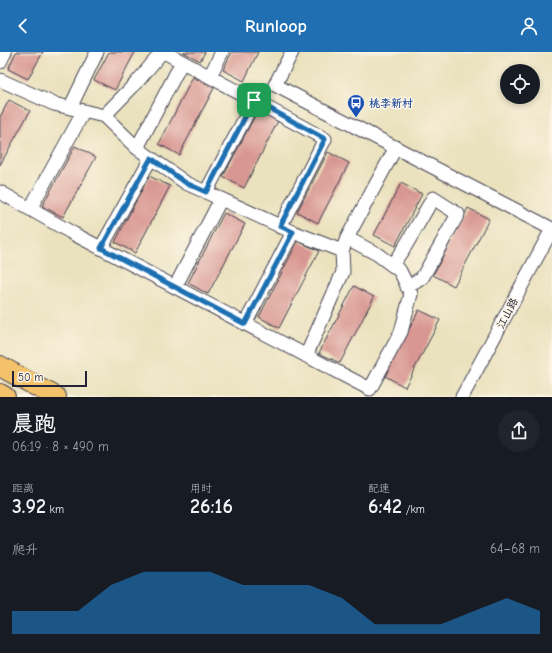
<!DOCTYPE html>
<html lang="zh">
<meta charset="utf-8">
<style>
:root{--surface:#171b24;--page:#20242c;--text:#f1f3f6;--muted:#9ea1a6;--accent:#1f6fb2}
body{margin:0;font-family:"Comic Neue","LXGW WenKai TC",sans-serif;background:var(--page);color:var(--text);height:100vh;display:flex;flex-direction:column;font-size:15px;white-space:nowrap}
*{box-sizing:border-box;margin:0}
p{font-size:13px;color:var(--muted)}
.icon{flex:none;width:22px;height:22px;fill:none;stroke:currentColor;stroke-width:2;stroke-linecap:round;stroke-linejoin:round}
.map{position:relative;height:345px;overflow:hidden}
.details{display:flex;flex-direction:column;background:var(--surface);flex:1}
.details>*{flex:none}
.controls{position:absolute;left:500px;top:12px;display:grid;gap:8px}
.controls a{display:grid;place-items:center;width:40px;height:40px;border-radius:50%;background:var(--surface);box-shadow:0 2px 6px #0003;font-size:20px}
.scale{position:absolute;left:12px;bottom:10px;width:75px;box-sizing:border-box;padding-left:4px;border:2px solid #22223b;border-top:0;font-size:11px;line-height:14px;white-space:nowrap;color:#22223b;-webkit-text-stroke:3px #fcf5e5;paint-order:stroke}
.pin{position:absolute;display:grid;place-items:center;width:34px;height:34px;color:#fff;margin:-17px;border-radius:8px;box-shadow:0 2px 6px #0006}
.round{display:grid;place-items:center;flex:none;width:42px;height:42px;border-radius:21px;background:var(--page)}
.head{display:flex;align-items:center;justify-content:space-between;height:68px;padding:0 12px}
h1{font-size:22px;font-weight:800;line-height:30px}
.stats{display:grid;grid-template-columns:repeat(3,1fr);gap:6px;height:68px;padding:4px 12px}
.stats div{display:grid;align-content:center}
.stats b{font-size:20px;font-weight:800}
.stats small{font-size:11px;font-weight:400}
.stats p{font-size:11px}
.chart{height:112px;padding:8px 12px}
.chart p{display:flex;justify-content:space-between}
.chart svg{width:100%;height:72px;margin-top:4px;fill:var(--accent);opacity:.7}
header{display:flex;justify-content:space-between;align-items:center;height:52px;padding:0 12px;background:var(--accent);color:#fff;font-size:18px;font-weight:800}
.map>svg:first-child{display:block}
.building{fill:#d89792}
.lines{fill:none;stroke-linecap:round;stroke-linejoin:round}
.minor-casing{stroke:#403f4e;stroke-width:15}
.highway-casing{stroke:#403f4e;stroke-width:22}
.minor{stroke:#fff;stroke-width:13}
.highway{stroke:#f3c26a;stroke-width:20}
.route-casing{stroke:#fff;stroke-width:8}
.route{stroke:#1f6fb2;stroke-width:5}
.labels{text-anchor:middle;stroke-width:3;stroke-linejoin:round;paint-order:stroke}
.transit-label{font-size:11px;font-weight:bold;fill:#164399;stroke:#fcf5e5;text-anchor:start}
.street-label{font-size:11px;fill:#22223b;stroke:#fcf5e5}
</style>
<header><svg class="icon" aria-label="back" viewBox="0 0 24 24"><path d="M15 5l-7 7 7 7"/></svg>Runloop<svg class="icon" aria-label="person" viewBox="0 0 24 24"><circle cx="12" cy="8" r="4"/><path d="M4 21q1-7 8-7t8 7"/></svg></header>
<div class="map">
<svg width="552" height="345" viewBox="0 0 552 345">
<rect width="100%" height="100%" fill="#fcf5e5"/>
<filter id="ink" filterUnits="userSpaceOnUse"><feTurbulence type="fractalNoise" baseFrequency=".025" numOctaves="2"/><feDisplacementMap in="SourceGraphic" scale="8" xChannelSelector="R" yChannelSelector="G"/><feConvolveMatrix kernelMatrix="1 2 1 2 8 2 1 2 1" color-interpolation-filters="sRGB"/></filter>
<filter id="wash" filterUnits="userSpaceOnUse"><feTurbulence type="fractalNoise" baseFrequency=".012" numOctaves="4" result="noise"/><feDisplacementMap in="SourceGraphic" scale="16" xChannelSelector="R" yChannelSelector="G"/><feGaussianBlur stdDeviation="0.9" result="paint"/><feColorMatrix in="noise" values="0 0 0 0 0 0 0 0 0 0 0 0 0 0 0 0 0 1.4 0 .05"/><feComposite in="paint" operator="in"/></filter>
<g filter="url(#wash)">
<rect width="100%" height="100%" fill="#eae1bd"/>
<g id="blocks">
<path class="building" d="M16,0H43L28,27L8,17Z
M109,0H135L115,38L94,28Z
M183,0H205L200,9Z
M232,0H258L244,29L223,18Z
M193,25L214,36L179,103L159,92Z
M9,48L30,59L0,113V65Z
M258,58L278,69L244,136L223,125Z
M75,94L96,105L63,165L42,154Z
M328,100L349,111L318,171L297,160Z
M149,124L170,134L135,201L115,190Z
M401,131L422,142L395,194L374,183Z
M468,156L489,167L454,234L433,223Z
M224,161L245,172L208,242L188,231Z
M298,189L319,199L279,276L259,265Z
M354,234L374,245L340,311L319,301Z
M419,258L440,268L405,335L385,324Z"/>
</g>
</g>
<g filter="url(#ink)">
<use href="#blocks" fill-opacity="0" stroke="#403f4e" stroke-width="1"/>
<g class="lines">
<defs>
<path id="minor" d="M164,0L325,87L280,175
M292,0L275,33L552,177L462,345
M0,10L5,0
M210,24L222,0
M0,28L54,52L104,64L137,96L186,131L293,180L342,199L347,186L396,95
M70,56L97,0
M104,64L137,30L162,0
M137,96L182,10
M0,140L74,182L370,337L401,280L411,242L400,219L377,202L347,186
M206,140L254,49
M30,157L84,59
M101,196L151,106
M392,213L406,193L433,146L458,162L422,226L407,235
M175,235L221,147
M245,272L293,180
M306,304L343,220L342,199"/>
<path id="highway" d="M0,314L56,345
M0,342L5,345"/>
</defs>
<use href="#minor" class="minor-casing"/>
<use href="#highway" class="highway-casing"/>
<use href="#minor" class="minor"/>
<use href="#highway" class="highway"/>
</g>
</g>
<g class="lines" filter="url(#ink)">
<defs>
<path id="route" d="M254,48L325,87L280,174L293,180L245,272L101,196L151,106L186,131L206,140Z"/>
</defs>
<use href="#route" class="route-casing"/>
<use href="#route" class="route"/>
</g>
<defs>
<symbol id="bus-pin" viewBox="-11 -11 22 30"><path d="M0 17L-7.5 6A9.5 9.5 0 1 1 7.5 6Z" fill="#1a4fb4" stroke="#fcf5e5"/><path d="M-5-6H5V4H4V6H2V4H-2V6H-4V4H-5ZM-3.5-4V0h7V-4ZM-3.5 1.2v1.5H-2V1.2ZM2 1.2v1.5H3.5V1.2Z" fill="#fff"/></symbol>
</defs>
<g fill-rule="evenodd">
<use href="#bus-pin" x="346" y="41" width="20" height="27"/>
</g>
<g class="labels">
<g class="transit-label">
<text x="369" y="55">桃李新村</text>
</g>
<g class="street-label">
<text transform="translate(507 261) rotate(-62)" y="4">江山路</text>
</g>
</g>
</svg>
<div class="controls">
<a><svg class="icon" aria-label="locate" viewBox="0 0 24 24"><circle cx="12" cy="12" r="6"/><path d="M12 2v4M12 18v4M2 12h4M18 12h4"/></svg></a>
</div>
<div class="scale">50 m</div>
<div class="pin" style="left:254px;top:48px;background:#1e9e55"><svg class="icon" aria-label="arrive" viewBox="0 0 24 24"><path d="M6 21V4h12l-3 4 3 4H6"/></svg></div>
</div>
<section class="details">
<div class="head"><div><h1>晨跑</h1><p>06:19 · 8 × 490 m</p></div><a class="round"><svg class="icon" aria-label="share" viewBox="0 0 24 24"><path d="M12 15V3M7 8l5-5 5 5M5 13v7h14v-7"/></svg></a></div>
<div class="stats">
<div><p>距离</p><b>3.92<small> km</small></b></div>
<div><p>用时</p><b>26:16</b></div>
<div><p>配速</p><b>6:42<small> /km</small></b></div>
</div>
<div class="chart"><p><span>爬升</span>64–68 m</p>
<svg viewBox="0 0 160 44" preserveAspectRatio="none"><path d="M0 44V30L10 30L20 30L30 14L40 6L50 6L60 6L70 14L80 14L90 14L100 22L110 38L120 38L130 38L140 30L150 22L160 30V44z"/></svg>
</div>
</section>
